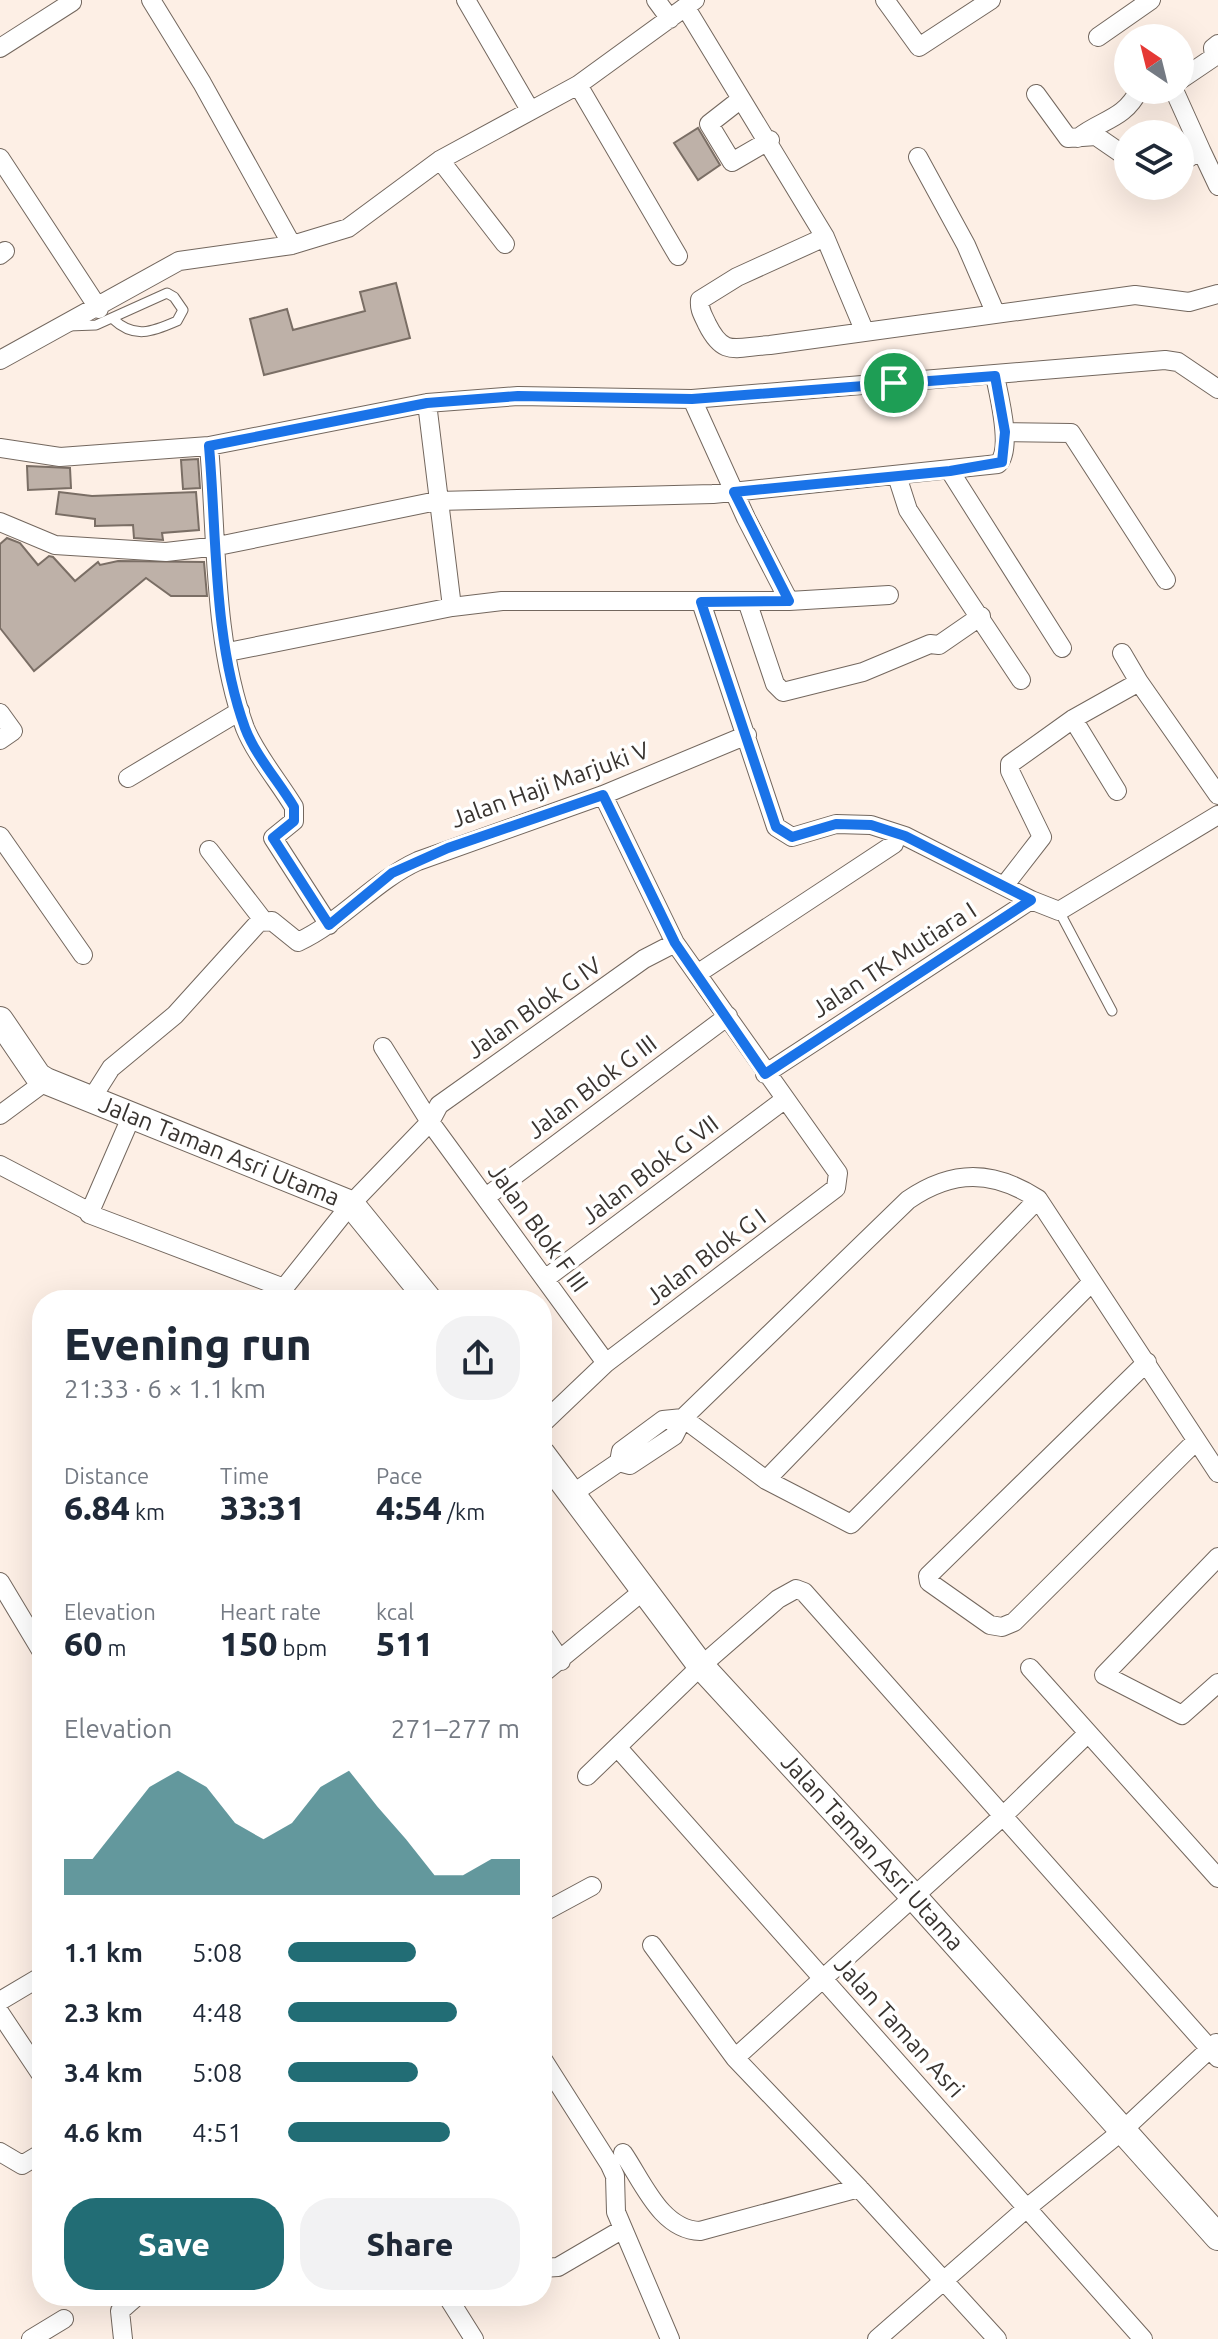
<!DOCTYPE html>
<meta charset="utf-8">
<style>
:root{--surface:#fff;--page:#f2f2f3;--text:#1f2937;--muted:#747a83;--accent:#226d75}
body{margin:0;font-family:Ubuntu,sans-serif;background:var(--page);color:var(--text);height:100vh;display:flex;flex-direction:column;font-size:30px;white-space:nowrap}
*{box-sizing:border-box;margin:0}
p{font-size:26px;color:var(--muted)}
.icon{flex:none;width:44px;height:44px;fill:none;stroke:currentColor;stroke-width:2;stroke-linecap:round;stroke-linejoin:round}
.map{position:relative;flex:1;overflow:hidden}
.drawer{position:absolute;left:32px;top:1290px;width:520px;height:1016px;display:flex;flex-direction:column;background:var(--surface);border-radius:32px;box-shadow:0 8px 32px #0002}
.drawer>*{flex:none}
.needle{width:52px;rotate:325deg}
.buttons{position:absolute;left:1114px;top:24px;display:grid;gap:16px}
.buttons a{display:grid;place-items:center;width:80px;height:80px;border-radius:50%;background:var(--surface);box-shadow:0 8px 32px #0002;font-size:40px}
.pin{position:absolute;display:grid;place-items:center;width:68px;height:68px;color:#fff;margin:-34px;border:4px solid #fff;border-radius:50%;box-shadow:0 2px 8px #0007}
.round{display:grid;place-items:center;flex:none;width:84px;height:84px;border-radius:32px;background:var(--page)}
.head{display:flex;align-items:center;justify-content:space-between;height:136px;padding:0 32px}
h1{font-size:44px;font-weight:800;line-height:60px}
.stats{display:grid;grid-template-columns:repeat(3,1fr);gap:12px;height:136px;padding:8px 32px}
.stats div{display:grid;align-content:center}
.stats b{font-size:34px;font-weight:800}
.stats small{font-size:22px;font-weight:400}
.stats p{font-size:22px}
.chart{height:224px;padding:16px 32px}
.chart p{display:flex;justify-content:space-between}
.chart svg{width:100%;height:144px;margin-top:8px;fill:var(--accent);opacity:.7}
.cta{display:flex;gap:16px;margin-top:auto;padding:16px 32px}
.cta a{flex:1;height:92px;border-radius:32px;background:var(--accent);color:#fff;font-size:32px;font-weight:800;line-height:92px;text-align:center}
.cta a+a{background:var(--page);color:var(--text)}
ul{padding:0 32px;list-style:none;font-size:26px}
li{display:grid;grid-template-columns:128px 96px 1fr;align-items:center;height:60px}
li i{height:20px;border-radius:10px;background:var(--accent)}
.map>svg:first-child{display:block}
.building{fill:#beb1a8;stroke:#7a6e65;stroke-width:2}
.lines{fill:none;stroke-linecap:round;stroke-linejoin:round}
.lane-casing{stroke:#73675e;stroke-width:11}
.street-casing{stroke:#73675e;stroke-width:20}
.secondary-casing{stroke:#73675e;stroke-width:28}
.lane{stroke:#fff;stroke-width:9}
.street{stroke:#fff;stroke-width:18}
.secondary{stroke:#fff;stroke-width:26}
.route-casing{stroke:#fff;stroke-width:16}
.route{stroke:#1a73e8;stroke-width:10}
.labels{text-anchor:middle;stroke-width:7;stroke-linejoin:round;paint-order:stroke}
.street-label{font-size:24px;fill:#393430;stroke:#fff}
</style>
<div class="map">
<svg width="1218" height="2339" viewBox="0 0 1218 2339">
<rect width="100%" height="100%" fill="#fdefe5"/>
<path class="building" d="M698,128L720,165L698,180L674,143Z
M396,283L410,338L264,375L250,319L287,309L293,330L365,311L360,292Z
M198,459L200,488L183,489L181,460Z
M27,466L70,468L71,488L28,490Z
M59,492L92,496L196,492L199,530L162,533L163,540L134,538L133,525L95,526V519L56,514Z
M7,538L20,543L38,565L49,556L53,557L75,581L98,562L100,565L118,561L204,562L207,596H171L146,578L34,671L0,628V544Z"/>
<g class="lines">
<defs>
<path id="lane" d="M68,326L96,325L167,293L174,297L183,310L177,321C152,332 134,339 113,319
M1059,911L1112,1011"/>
<path id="street" d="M151,0L202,83L292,245
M466,0L530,110
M656,0L670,19
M885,0L919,47L991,0
M686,8L825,237L864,330
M1098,37L1151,0
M0,48L72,2
M1180,80L1214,57L1213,48L1218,44
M578,85L678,256
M1174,90L1201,150
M1036,94L1068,138L1096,136L1128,158
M741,99L709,124L732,162L770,140
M1078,138C1102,119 1124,120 1139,90
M918,157L966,245L995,312
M0,158L99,309
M440,160L505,244
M1180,163L1201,150L1218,186
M825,237L737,277L700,300C699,310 703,315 707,324C724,358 735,347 770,345L1135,295L1189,302L1218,294
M0,255L5,251
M0,360L179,261L292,245L348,228L440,160L578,85L695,0
M692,399L746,518L789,601
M427,403L452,607
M1005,432L1071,433L1166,580
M209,446C217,538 213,641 245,728C256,755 279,782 294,807V821L273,838L329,925
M0,448L60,457L209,446L427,403L518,396L692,399L1165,360L1178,362L1218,389
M950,471L1062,648
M897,476L908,510L1021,680
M0,522L55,545L166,552L218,546L437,501L713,494L998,464C1013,449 999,396 995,376
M747,601L775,684L783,692L863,672L930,644L939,645L981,616
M701,602L776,827L792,837L836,824L871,825L905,836L1031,900
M228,652L452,607L502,601H789L889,595
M1122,653L1139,682
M0,713L13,731L0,740
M1073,719L1117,791
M128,778L240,711
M0,836L83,955
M209,850L263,920
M1004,886L1042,837L1010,771V764L1073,719L1139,682L1218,795
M697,974L894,844
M383,1047L430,1122L606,1363
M765,1074L1031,900L1059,911L1218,815
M92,1098L111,1068L175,1015L259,922L272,921L298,942C343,921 374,881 418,861L603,795L747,735
M0,1115L46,1081
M132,1115L89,1214L284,1288
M0,1165L88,1211
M486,1197L728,1016
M545,1279L784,1100
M284,1288L351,1204L430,1122L439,1105L644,959L675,943
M1147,1362L928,1576L929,1582L990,1625L1002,1627L1014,1622L1196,1441
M542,1424L606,1363L836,1188L838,1173L675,943L603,795
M619,1462L630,1465L674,1436L683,1418L908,1200C953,1169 993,1170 1038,1199L1218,1473
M766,1480L1038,1199
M572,1494L619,1462L621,1451L663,1420L683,1418L766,1480L851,1524L1092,1282
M1218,1557L1104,1675L1182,1715L1218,1683
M0,1582L42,1652
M542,1633L561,1661
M1030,1668L1218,1878
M542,1674L643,1591
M618,1748L1143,2339
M587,1776L701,1666L778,1599L796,1589L804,1592L1218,2058
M542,1913L592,1886
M652,1945L735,2058L859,2188L997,2339
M0,2001L42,1976
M0,2013L42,2076
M542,2058L610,2165L615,2176L616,2212L670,2339
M735,2058L1003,1816L1086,1735
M0,2152L22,2165L42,2153
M623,2153C643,2182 661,2230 700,2231L859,2188
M542,2268L558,2267L623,2229
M447,2296L474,2339
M31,2339L64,2319
M123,2339L120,2311L137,2296
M877,2339L1028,2207L1122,2131L1216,2043"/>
<g id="secondary">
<path id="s1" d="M0,1020L38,1076L46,1081L351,1204L429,1300"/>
<path id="s2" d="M542,1454L701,1666L914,1897L1218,2237"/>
</g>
</defs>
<use href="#lane" class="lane-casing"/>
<use href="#street" class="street-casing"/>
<use href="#secondary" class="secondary-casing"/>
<use href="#lane" class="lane"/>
<use href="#street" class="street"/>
<use href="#secondary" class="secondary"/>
</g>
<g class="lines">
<defs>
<path id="route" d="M995,376L1005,432L1002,462L950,471L734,492L789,601L701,602L776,827L792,837L836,824L871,825L905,836L1031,900L765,1074L675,943L603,795L448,848L392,873L329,925L273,838L294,821V807C279,782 255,755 245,728C213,640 217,538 209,446L427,403L518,396L692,399Z"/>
</defs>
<use href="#route" class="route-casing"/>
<use href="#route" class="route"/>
</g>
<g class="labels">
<g class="street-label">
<text transform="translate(550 785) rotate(-20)" y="8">Jalan Haji Marjuki V</text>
<text transform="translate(894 960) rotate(-33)" y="8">Jalan TK Mutiara I</text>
<text transform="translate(534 1008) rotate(-35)" y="8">Jalan Blok G IV</text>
<text transform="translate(592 1087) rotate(-37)" y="8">Jalan Blok G III</text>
<text dy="8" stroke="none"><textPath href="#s1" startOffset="264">Jalan Taman Asri Utama</textPath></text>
<text transform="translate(650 1170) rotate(-37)" y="8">Jalan Blok G VII</text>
<text transform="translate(538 1228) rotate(54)" y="8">Jalan Blok F III</text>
<text transform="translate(706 1257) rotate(-37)" y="8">Jalan Blok G I</text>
<text dy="8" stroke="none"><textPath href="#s2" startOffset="518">Jalan Taman Asri Utama</textPath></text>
<text transform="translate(899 2027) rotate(48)" y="8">Jalan Taman Asri</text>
</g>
</g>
</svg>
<div class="buttons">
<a><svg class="needle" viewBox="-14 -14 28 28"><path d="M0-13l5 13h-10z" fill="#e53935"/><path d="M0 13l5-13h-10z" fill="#747a83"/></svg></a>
<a><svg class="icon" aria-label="layers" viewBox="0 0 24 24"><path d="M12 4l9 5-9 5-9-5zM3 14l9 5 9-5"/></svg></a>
</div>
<div class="pin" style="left:894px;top:383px;background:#1e9e55"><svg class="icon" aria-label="arrive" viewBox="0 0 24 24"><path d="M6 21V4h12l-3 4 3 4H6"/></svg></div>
<section class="drawer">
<div class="head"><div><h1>Evening run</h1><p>21:33 · 6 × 1.1 km</p></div><a class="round"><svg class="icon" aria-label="share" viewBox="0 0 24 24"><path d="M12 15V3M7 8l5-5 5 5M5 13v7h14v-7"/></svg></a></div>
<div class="stats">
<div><p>Distance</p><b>6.84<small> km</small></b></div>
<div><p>Time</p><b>33:31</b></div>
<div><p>Pace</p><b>4:54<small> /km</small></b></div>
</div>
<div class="stats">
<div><p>Elevation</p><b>60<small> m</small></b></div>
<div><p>Heart rate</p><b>150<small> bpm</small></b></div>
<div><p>kcal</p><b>511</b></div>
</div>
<div class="chart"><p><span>Elevation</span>271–277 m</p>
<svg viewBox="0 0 160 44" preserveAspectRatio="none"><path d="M0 44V33L10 33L20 22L30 11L40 6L50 11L60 22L70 27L80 22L90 11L100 6L110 17L120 27L130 38L140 38L150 33L160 33V44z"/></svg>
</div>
<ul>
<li><b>1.1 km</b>5:08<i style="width:55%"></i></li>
<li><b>2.3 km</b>4:48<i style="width:73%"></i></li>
<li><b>3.4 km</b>5:08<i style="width:56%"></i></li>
<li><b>4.6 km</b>4:51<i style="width:70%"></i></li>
</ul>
<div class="cta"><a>Save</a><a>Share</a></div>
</section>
</div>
